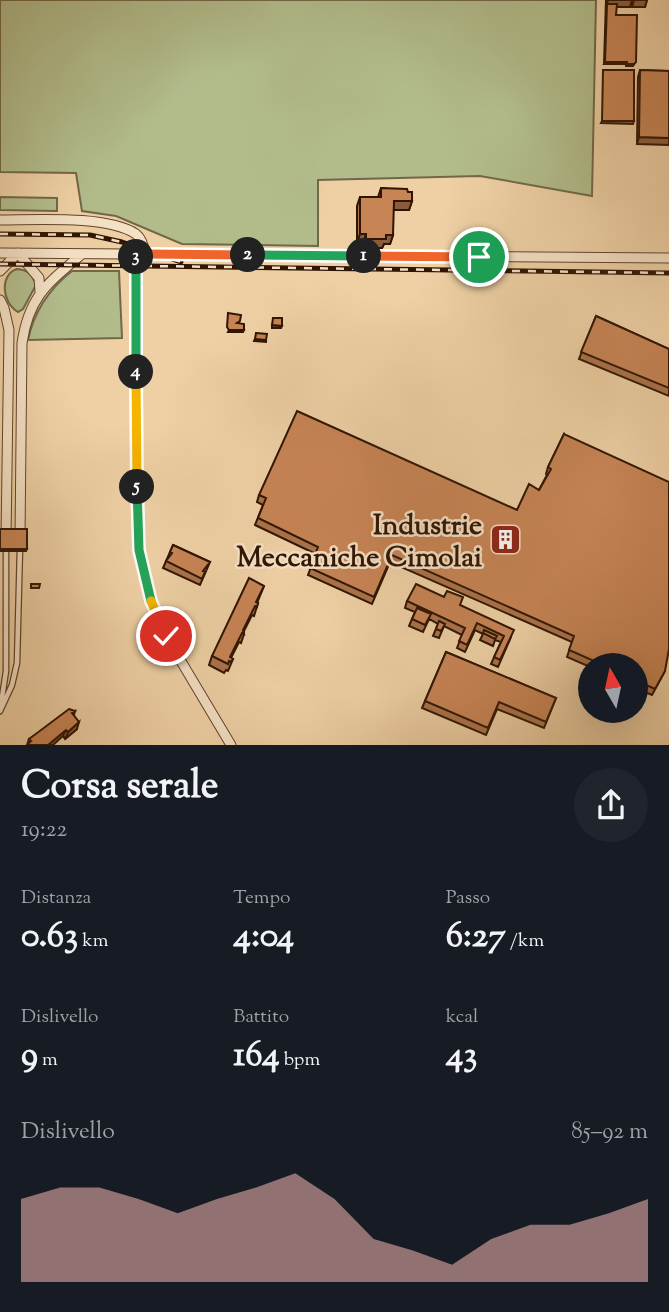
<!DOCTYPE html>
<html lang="it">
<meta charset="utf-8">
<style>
:root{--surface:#171b24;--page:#20242c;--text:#f1f3f6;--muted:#9ea1a6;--accent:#c59692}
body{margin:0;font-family:"Sorts Mill Goudy",serif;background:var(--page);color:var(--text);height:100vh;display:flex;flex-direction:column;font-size:26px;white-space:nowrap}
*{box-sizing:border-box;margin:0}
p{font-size:23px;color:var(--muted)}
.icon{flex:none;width:38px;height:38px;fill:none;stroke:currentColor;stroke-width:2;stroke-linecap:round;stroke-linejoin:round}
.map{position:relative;height:745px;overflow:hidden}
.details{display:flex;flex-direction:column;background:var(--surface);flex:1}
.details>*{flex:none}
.needle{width:46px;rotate:351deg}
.controls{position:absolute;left:578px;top:653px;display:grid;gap:14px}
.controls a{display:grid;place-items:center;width:70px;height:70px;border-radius:50%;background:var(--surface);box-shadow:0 7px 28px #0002;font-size:35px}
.pin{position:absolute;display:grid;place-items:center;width:60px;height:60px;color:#fff;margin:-30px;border:4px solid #fff;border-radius:50%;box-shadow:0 2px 7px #0007}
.km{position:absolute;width:35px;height:35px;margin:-18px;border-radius:50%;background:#222;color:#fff;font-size:19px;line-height:35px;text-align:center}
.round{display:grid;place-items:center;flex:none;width:74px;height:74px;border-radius:37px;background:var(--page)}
.headline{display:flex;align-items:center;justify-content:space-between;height:119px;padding:0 21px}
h1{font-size:38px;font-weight:700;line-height:52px}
.stats{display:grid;grid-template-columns:repeat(3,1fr);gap:10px;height:119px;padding:7px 21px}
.stats div{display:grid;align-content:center}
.stats b{font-size:35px;font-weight:700}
.stats small{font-size:19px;font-weight:400}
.stats p{font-size:19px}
.chart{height:196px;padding:14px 21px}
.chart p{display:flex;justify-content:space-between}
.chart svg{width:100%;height:126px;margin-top:7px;fill:var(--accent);opacity:.7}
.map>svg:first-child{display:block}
.green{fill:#b2bc8b;stroke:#716848;stroke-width:2}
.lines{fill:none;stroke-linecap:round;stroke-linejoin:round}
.service-casing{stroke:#60442c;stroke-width:7}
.minor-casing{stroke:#60442c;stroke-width:11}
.service{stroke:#f4e0c4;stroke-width:4.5}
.minor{stroke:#f4e0c4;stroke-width:9}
.rail-casing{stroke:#301504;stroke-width:5}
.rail{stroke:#f4e0c4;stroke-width:2.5;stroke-dasharray:8;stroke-linecap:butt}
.wall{fill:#ab7249;stroke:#301504;stroke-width:2}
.shaded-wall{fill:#8b5c3c;stroke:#301504;stroke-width:2}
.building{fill:#c78455;stroke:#301504;stroke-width:2}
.split-1-casing{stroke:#fff;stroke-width:14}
.split-2-casing{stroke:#fff;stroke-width:14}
.split-3-casing{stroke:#fff;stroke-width:14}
.split-4-casing{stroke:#fff;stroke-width:14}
.split-5-casing{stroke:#fff;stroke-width:14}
.split-6-casing{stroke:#fff;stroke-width:14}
.split-7-casing{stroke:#fff;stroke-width:14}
.split-1{stroke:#f0652b;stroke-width:9}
.split-2{stroke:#22a559;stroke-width:9}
.split-3{stroke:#f0652b;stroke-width:9}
.split-4{stroke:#22a559;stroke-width:9}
.split-5{stroke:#f5b400;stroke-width:9}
.split-6{stroke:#22a559;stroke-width:9}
.split-7{stroke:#f5b400;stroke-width:9}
.labels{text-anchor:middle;stroke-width:5;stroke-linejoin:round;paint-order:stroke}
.poi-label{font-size:28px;font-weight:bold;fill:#301504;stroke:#f4e0c4;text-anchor:end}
</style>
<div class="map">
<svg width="669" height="745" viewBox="0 0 669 745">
<rect width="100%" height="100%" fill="#eed0a4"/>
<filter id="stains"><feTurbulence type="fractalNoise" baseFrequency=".00286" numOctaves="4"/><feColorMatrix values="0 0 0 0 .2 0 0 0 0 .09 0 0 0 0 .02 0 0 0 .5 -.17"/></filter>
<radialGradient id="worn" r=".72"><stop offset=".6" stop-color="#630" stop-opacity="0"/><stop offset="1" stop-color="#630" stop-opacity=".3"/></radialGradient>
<path class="green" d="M0,0H596L592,196L480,176L318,180V246L182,244L116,216L82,211L76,173L0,172Z
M0,197L57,198V211L0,210Z
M17,269C28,270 32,274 36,285L23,309L18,312C1,302 0,274 17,269Z
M72,271H119L122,338L28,340C34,311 49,289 72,271Z"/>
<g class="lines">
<defs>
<path id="service" d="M1,704L6,671V545
M0,711L12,685L17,663L20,547"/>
<path id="minor" d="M0,220C35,220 107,215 136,234C142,239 144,247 145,254
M0,253L669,258
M136,254V439L139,549L153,609L166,636L231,745
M0,271L18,253L39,278L40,292
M0,300L4,308L9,330L6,538
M20,538L22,343C29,296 48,283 82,254"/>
</defs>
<use href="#service" class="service-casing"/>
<use href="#minor" class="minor-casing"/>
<use href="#service" class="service"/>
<use href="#minor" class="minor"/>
<defs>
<path id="rail" d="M0,234L90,235L122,242L181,262
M0,264L669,273"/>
</defs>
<use href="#rail" class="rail-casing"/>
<use href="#rail" class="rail"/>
</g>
<path class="wall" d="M606,0H647L645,7H632V1L630,7H616V15L635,63L633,66H626V64H604Z
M640,70L669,71L637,144L638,77Z
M381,188L408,192L412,201L409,210H393V235L390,244H384L382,248H363V243H357V206L360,197H378Z
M596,316L669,349V396L579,359Z
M564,434L665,671L652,695L635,688V665H590V667L567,657L572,642L390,562L372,604L308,575L316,554L255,525L263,505L257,502L259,495L517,510L539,490L547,475L546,474L548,467Z
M173,545L210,562L200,585L163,568Z
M264,586L257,603H258L254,616L252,615L244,631V634L241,643L239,642L231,658L233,659L228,671L226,670L224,673L209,665L212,656Z
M407,601L460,605L511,637L498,667L491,664L501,642L495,640L493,646L480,640L483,634L475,630L465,652L457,648L462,635L444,626L439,638L433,636L438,624L429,619L423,632L409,626L415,612L405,608Z
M446,652L556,698L544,728L497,709L486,735L422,708Z
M75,711L74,715L77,729L65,739L63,736L27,745L29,739Z"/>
<path class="shaded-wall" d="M608,0H632L630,7H606Z
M634,0H647L645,7H632Z
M605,62H627L626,64H604Z
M602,121H634L633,124L601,123Z
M639,137L669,138V145L637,144Z
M394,201H412L409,210H390Z
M360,234H366L363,243H357Z
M386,235H393L390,244H384L382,248H363L366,239Z
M272,325L282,326L281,328H272Z
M229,330H244L243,332H228Z
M255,339L266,340V342L254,341Z
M0,549H27L26,551H0Z
M79,722L77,729L65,739L68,732Z
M66,730L63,736L53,745H48Z"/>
<path class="building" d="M607,4H617L616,15H637L636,62L634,64H627V62H605Z
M603,70H634V121H602Z
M640,70L669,71V138L639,137Z
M381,188L407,189L408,192H412V201H394L393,235H386V239H366V234H360V197H381Z
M228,313L241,315L240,321L237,323L244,324V330H229L227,327Z
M596,316L669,349V388L581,352Z
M273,318H282V326L272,325Z
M256,333L267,334L266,340L255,339Z
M297,411L517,510L529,484L539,490L551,469L548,467L564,434L669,482V649L665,671L655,689L635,680V665H603L569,650L574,636L392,555L374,597L310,568L318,547L258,518L266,498L259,495Z
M0,529H27V549H0Z
M173,545L210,562L203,571L205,572L202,579L166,561L172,553L170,552Z
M249,578L264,586L256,602L258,603L257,607L255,606L243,630L244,634L242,633L230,657L233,659L231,662L229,661L228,664L212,656Z
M31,584H40L39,588H31Z
M416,584L444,597L447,591L463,597L460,605L514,630L500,660L494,657L504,636L477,623L467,645L459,641L465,628L407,601Z
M417,608L431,614L425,625L412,619Z
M439,621L445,624L441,631L436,629Z
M484,630L497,636L495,639L483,633Z
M446,652L556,698L546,722L499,702L488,728L425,701Z
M69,709L75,711L72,713L79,722L68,732L66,730L48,745H27L31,741L29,739Z"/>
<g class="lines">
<defs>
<path id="split-1" d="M364,256L479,257"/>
<path id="split-2" d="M248,255L364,256"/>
<path id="split-3" d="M136,257V254H145L248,255"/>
<path id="split-4" d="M136,372V257"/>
<path id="split-5" d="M136,372L137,487"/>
<path id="split-6" d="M137,487L139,550L151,601"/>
<path id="split-7" d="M151,601L166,636"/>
</defs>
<use href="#split-1" class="split-1-casing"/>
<use href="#split-2" class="split-2-casing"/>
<use href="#split-3" class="split-3-casing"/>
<use href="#split-4" class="split-4-casing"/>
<use href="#split-5" class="split-5-casing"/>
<use href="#split-6" class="split-6-casing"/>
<use href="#split-7" class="split-7-casing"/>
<use href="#split-1" class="split-1"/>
<use href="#split-2" class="split-2"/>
<use href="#split-3" class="split-3"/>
<use href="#split-4" class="split-4"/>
<use href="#split-5" class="split-5"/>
<use href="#split-6" class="split-6"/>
<use href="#split-7" class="split-7"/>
</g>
<defs>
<symbol id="building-square" viewBox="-11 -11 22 22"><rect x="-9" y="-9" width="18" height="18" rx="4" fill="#8f2418" stroke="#f4e0c4"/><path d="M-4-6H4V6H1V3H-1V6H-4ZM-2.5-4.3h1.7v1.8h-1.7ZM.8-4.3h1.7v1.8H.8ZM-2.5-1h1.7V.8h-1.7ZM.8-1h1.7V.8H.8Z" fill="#fff"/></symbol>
</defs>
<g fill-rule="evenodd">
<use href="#building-square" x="488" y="522" width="35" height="35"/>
</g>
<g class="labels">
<g class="poi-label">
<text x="482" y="534">Industrie<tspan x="482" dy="32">Meccaniche Cimolai</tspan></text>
</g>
</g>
<rect width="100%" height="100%" filter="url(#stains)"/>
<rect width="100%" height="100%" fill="url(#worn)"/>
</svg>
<div class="controls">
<a><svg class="needle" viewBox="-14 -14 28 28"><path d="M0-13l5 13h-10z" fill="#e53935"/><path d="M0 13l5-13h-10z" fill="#9ea1a6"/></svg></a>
</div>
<div class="pin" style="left:479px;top:257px;background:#1e9e55"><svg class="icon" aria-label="arrive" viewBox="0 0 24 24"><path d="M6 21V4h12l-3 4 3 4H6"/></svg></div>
<div class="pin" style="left:166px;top:636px;background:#d93025"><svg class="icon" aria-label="check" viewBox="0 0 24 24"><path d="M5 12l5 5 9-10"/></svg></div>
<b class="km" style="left:364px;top:256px">1</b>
<b class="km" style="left:248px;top:255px">2</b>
<b class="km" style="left:136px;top:257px">3</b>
<b class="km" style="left:136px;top:372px">4</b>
<b class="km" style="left:137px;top:487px">5</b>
</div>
<section class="details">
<div class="headline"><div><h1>Corsa serale</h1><p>19:22</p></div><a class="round"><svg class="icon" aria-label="share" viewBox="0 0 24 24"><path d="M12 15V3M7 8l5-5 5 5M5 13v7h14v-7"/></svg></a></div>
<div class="stats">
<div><p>Distanza</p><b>0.63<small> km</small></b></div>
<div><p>Tempo</p><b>4:04</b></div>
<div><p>Passo</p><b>6:27<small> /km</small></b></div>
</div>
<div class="stats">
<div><p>Dislivello</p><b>9<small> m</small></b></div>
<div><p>Battito</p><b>164<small> bpm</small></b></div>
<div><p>kcal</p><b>43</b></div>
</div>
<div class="chart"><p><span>Dislivello</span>85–92 m</p>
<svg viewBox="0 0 160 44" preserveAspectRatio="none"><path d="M0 44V15L10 11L20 11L30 15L40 20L50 15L60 11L70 6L80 15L90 29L100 33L110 38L120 29L130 24L140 24L150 20L160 15V44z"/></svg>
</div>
</section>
